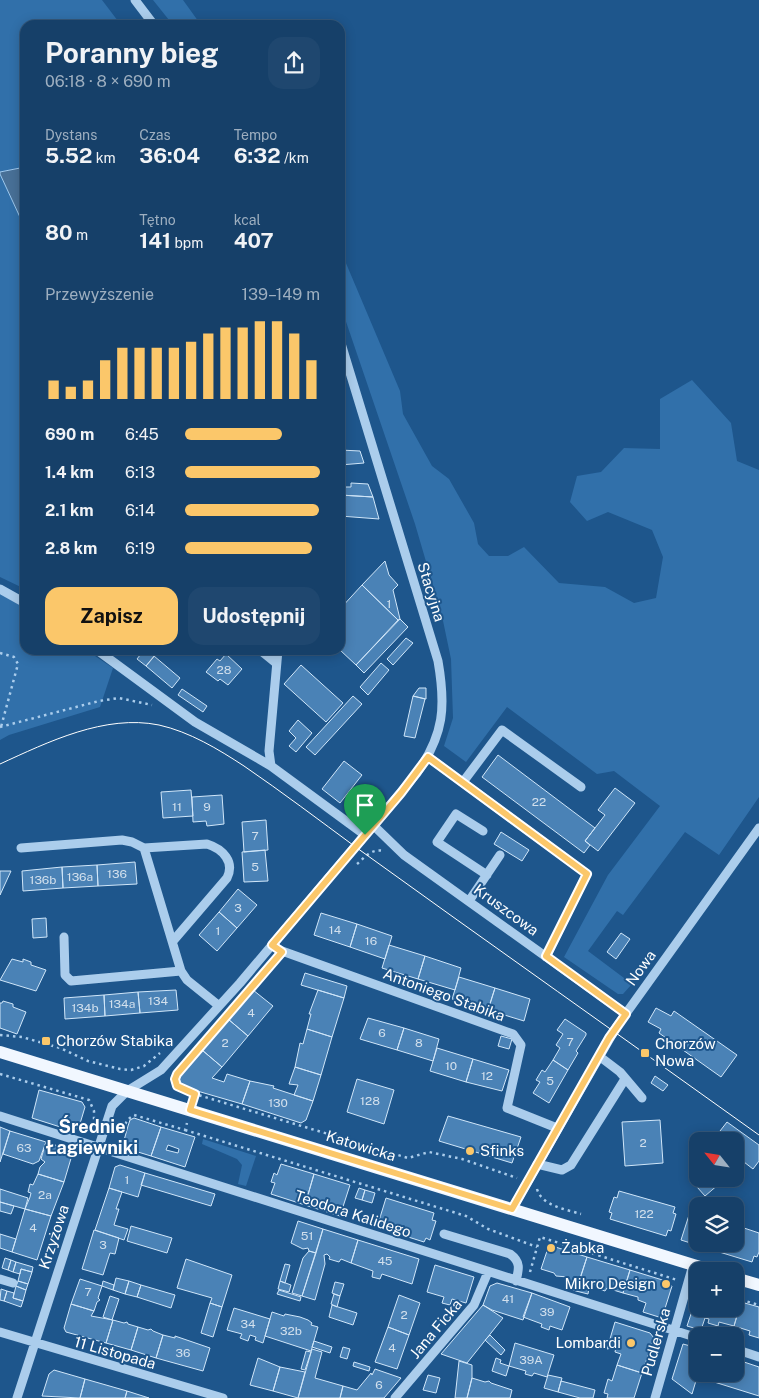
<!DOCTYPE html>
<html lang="pl">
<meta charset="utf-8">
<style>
:root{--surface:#164069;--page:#1f476f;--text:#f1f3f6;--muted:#9eafc0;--line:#35597d;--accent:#fbc76a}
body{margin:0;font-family:"Public Sans",sans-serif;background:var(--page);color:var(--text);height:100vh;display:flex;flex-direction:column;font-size:19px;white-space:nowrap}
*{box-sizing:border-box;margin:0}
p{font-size:16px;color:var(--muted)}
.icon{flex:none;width:28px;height:28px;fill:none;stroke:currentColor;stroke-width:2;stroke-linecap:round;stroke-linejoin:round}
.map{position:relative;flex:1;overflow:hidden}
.sheet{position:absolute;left:20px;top:20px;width:325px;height:635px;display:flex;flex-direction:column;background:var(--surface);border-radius:15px;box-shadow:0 2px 12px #0003,0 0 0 1px var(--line)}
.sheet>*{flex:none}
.needle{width:32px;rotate:300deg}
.tools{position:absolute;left:689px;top:1132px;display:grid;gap:10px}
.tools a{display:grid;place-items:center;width:55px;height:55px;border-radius:10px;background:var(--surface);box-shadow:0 2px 12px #0003,0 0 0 1px var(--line);font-size:25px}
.pin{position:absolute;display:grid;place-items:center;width:42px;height:42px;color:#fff;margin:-51px -21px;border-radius:50% 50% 50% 0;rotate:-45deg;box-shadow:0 0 5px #0007}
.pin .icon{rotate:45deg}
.round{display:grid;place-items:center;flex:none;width:52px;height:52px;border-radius:15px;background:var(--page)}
.summary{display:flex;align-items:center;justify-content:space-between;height:85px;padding:0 25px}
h1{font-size:28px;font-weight:700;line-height:38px}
.stats{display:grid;grid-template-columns:repeat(3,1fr);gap:8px;height:85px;padding:5px 25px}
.stats div{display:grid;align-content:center}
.stats b{font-size:21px;font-weight:700}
.stats small{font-size:14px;font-weight:400}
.stats p{font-size:14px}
.chart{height:140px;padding:10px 25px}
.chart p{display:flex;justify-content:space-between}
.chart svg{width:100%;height:90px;margin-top:5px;stroke:var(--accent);stroke-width:6}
.primary-button{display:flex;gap:10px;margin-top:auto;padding:10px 25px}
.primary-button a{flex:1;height:58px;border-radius:15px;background:var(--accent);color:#111;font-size:20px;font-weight:700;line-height:58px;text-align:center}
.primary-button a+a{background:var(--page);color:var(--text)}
ul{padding:0 25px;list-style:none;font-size:16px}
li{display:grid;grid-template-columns:80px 60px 1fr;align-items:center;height:38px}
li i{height:12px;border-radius:6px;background:var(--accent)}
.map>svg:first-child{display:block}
.green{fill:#3170aa}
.water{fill:#487097;stroke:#9ec9ee}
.building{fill:#4a82b6;stroke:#d0e6f9;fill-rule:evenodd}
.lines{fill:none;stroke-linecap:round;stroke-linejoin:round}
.path{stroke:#abcdec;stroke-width:2.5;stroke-dasharray:2.5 4;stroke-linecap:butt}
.minor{stroke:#abcdec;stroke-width:9}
.major{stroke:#f1f7ff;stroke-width:12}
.tram{stroke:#fff;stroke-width:1}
.route-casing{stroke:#fff;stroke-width:10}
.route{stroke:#fbc76a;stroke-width:6}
.poi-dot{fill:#fbc76a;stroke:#1e568c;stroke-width:2}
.labels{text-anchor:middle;stroke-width:4;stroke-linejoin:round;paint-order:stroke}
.number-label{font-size:12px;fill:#d2e0ed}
.street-label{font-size:15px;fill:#fff;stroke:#1e568c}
.poi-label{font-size:15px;fill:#fff;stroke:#1e568c;text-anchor:start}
.quarter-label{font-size:18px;font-weight:bold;fill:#fff;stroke:#1e568c}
</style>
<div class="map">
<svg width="759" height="1398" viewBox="0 0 759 1398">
<rect width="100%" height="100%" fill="#1e568c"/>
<path class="green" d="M0,0H102L121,25H25V167L0,172Z
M153,0H183L201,25H173Z
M0,174L25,228V589L0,577Z
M340,249L400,391L403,414L432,466L449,479L474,523L478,544L489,556H508L524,547L559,583L605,587L634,603L656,598L663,557L652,530L608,512L587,521L570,502L577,476L601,472L624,448L660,449V399L692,380L731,423L737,461L759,470V797L719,855L685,832L623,915L617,911L588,951L632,984L623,994H618L564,957L608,875L660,806L614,771L597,774L507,707L466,762L444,746L453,718L451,659L442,616L415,524L340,304Z
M0,592L25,609V650H86L113,668L100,707L9,735L0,740Z
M203,1139L256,1156L246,1186L238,1184L242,1165L237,1159L202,1144Z"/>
<path class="water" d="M25,167V228L0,174V172Z"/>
<path class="building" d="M340,450L360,451L364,463L340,465Z
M351,483L368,484L373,497L340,495V487H351Z
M340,495L373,497L379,519L340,516Z
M385,561L389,575L398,585L393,590L400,619L398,620L362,585Z
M362,585L398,620L356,665L340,650V609Z
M400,619L408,627L364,673L356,665Z
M406,638L413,643L393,665L387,659Z
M144,650L158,652L146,666L137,659Z
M226,654L242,669L228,685L220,679L218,681L206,672L217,659L220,661Z
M154,656L180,678L172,688L146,666Z
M381,663L389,670L368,695L360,687Z
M301,665L343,703L326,722L284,684Z
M419,688H426V699L413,696Z
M182,689L207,706L203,712L178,695Z
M353,696L362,704L315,755L306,747Z
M413,696L425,699L415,738L404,736Z
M298,720L312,733L296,752L289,746L296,738L289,731Z
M498,755L595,828L585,841L590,845L584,853L482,777Z
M344,761L362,775L340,803L322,789Z
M615,788L635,803L598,851L585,841L605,815L598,810Z
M191,790L193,816L163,818L161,792Z
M222,795L224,824L207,826L206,821L193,822L192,797Z
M266,820L268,850L244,852L242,822Z
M501,832L529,850L522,861L494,844Z
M265,850L268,881L244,882L242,852Z
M135,862L137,884L98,886L97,865Z
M97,865L98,886L63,888L62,867Z
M62,867L63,888L23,891L22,871Z
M0,871H11L0,895Z
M238,889L257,905L237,928L219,912Z
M219,912L237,928L217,951L199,935Z
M321,913L357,924L350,947L314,935Z
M46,918L47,937L33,938L32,919Z
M357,924L392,936L385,959L350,947Z
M621,933L630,939L616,959L607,952Z
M389,945L425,956L418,979L382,968Z
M425,956L461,968L455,990L418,979Z
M12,959L23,962V959L31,962V965L46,970L36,991L0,980Z
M305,973L347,986L344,998L301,985Z
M459,977L495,988L488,1010L452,999Z
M495,988L530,999L524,1021L488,1010Z
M176,990L178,1010L140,1013L138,992Z
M253,990L273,1006L248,1036L228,1019Z
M318,990L344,998L332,1037L307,1029L311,1014H309Z
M138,992L140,1013L105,1016L104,995Z
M104,995L105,1016L65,1019L64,998Z
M3,1001L13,1004V1007L26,1012L17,1034L0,1028V1003H2Z
M656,1008L671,1016L674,1011L737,1055L721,1077L659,1033L661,1029L648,1022Z
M368,1018L404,1028L397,1050L360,1039Z
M228,1019L248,1036L222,1067L202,1050Z
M565,1019L586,1033V1035L576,1051L578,1053L568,1070L553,1060L560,1048L556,1045L563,1034L557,1030Z
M404,1028L439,1039L433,1061L397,1050Z
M307,1029L332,1037L321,1075L295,1067L300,1043L303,1044Z
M501,1036L512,1039L509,1049L498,1046Z
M437,1048L473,1059L466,1082L430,1071Z
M202,1050L222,1067L212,1078L224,1082L227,1074L250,1081L242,1104L180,1086L178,1079Z
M473,1059L509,1070L502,1091L466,1082Z
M553,1060L568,1070L549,1103L533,1093L540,1082L536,1080L542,1070L545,1072Z
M295,1067L321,1075L313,1101L294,1095L298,1085L289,1084Z
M655,1076L668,1085L663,1091L651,1083Z
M357,1079L394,1090L384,1124L347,1112Z
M250,1081L274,1086L273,1088L313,1101L306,1120L301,1123L242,1104Z
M39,1090L82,1102L85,1107L79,1127L73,1131L32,1118Z
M448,1116L521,1137L512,1163L439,1141Z
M134,1118L161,1127L151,1156L125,1148L123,1144L128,1126L130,1120Z
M660,1120L663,1163L625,1166L622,1122Z
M727,1122L759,1145V1161L753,1169L735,1155V1141L713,1140Z
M0,1127L10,1131L0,1162Z
M161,1127L195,1137L185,1167L151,1156ZM168,1145L179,1149L178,1153L166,1150Z
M10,1131L46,1142L39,1161L33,1164L3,1154Z
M46,1142L70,1150L71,1152L72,1155L64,1182L38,1174L40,1167L45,1162L41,1159Z
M281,1164L314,1174L305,1205L271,1194L275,1183L271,1182L274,1173L277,1175Z
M120,1165L145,1173L138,1197L109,1188L115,1167Z
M698,1170V1179H714L719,1184L705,1196L689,1178Z
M145,1173L215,1194L211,1206L141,1185Z
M38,1174L64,1182L51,1216L25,1209L30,1197L31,1193L28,1192L30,1184L33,1185Z
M314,1174L350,1185L340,1216L305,1205Z
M109,1188L122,1192L116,1209H119L114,1225L128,1229L124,1240L95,1230Z
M359,1188L365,1190L362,1200L355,1198Z
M0,1189L28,1198L25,1209L0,1202Z
M365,1190L375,1193L372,1203L362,1200Z
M619,1191L675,1207L673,1213L676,1214L671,1231L668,1230L666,1236L610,1219L612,1213L609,1212L614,1197L617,1198Z
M386,1198L434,1213L432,1220L436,1221L430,1240L426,1238L424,1242L383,1229V1226L378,1224Z
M0,1202L14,1206L11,1214L0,1211Z
M25,1209L51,1216L37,1260L12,1252Z
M690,1212L698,1214V1244H719L716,1251L681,1240Z
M298,1221L323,1229L316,1253L309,1251L308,1248L303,1249L291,1243Z
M735,1225L759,1233V1252L757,1257L754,1256L752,1262L716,1251L719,1244H735Z
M131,1226L172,1238L167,1253L127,1241Z
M323,1229L358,1240L351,1263L341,1259L339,1262L329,1259L330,1257L327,1254L324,1255L325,1264L315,1300L302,1296Z
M94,1230L119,1238L115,1254L110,1253L103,1275L82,1269Z
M0,1234L16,1239L12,1252L0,1248Z
M358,1240L419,1259L412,1284L382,1274L380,1279L372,1277L373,1271L351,1263Z
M549,1245L587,1257L576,1291L566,1287L568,1277L556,1276L554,1273L541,1269Z
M309,1251L316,1253L302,1296L292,1293L303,1258Z
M587,1257L630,1270L623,1293L607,1288L605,1291L596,1288V1285L591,1284L588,1285L589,1288L588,1294L576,1291Z
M5,1258L11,1260L8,1270L2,1268Z
M186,1259L232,1275L222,1307L210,1303L212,1298L177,1288Z
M11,1260L16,1262L13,1272L8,1270Z
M16,1262L33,1267L32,1272L21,1269L20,1274L13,1272Z
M285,1264L290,1265L285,1283L280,1281Z
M435,1265L474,1277L466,1303L452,1299L450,1305L442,1303L444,1297L427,1292Z
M21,1269L32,1272L28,1284L18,1281Z
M630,1270L669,1282L670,1284L672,1286L662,1318L643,1312L646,1303L638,1300V1297L623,1293Z
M116,1278L129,1281L125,1294L113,1290Z
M80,1279L102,1286L98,1298L100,1300L97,1302L94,1311L71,1304Z
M18,1281L28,1284L26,1290L16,1286Z
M103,1281L114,1285L113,1290L102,1286Z
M129,1281L141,1285L137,1297L125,1294Z
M280,1281L291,1285L289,1292L278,1289Z
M335,1282L344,1284L340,1296L332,1293Z
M497,1283L532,1293L523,1320L492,1310L483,1305L490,1286Z
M141,1285L175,1295L171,1308L137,1297Z
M16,1286L26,1290L23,1301L13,1298Z
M1,1289L7,1291L4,1301L0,1300Z
M279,1290L301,1297L300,1301L277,1294Z
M7,1291L14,1293L13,1298L23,1301L21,1307L4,1301Z
M532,1293L570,1307L562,1330L550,1326L549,1330L541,1327L542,1324L523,1317Z
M698,1293V1309H735V1300L741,1302L734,1326L719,1322L718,1326L708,1323L709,1319L705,1318L701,1330L687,1326Z
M334,1294L340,1296L337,1307L331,1304Z
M399,1295L420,1303L409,1335L388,1327Z
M110,1296L119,1299L112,1320L103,1317Z
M741,1302L759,1307V1338L749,1335L750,1331L734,1326Z
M210,1303L222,1307L213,1337L201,1333Z
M71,1304L94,1311L91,1316L113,1320L106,1343L66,1332L64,1328Z
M332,1305L357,1313L353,1325L329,1317Z
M483,1305L503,1318L467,1363L441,1354Z
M234,1308L270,1319L263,1343L255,1340L256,1337L250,1335L248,1341L240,1338L242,1334L227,1330Z
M272,1312L284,1316L285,1314L300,1317L308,1320L312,1323L311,1325L318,1327L311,1351L265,1336Z
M113,1320L124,1323L127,1322L128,1324L138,1327L131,1350L106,1343Z
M615,1322L650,1333L654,1338L642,1373L617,1365L621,1354L615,1352L616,1347L607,1349Z
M138,1327L148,1330L151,1329L153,1331L163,1335L156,1358L131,1350Z
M388,1327L409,1335L397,1369L375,1362Z
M163,1335L175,1338V1336L210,1348L203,1371L156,1358Z
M490,1335L505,1350L501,1355L485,1340Z
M314,1341L332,1347L330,1353L312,1347Z
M515,1343L554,1355L547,1377L534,1373L532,1376L525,1374L526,1371L509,1366Z
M683,1344L698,1348V1374L692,1394L672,1379Z
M343,1347L350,1349L347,1359L340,1357Z
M312,1349L322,1352L315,1378L343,1386L340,1398H298Z
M306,1351L311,1352L305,1370L301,1369Z
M258,1358L280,1367L273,1391L250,1385Z
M496,1358L501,1360L500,1363L509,1366L506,1376L492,1371Z
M735,1359L759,1367V1396L711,1381L714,1374H735Z
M459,1361L472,1365V1378L467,1398H455Z
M354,1362L370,1367L369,1371L353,1366Z
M617,1365L642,1373L634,1398H607L608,1394L604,1393L608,1379L612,1381Z
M280,1367L305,1372L298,1398L273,1391Z
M375,1369L401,1378L384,1398H340L343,1386L357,1390L371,1373L372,1375Z
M54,1370L85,1379L80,1398L42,1396L49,1374Z
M428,1375L440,1378L436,1393L423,1390Z
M548,1375L562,1378L558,1392L544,1388Z
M472,1378L485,1382L489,1381L491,1383L512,1390L510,1398H467Z
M85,1379L127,1391L125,1398H80Z
M561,1381L595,1390L593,1398H580L558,1392Z
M127,1391L149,1398H125Z"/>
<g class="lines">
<path class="path" d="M0,653L14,657L18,664L1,727
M0,727L99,701L119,698L152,705
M357,864C365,857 372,848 384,851
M225,1018L177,1074L175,1079L177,1086L195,1094L408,1158L429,1152L462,1159L517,1178
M0,1035L22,1037L60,1048L88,1061L120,1069L131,1070L144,1066L160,1053
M0,1074L89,1100L94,1111V1120
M123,1130L127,1120L134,1115L185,1130L187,1123
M185,1130L466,1216L488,1229L537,1247
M537,1189C542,1206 565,1209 581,1214
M530,1272L540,1237L677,1280
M735,1298L759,1305"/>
<path class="minor" d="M135,0L154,25
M0,589L25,603
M97,650L195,722L271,766
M260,650L276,663
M278,650L269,751L271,766L365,835
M428,757L587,874L546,957
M463,782L502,730L581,787
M373,825L404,855L626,1014
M483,831L456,814L437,842L487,875
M21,848L122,840L132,842L144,848L181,971L187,980L218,1005
M144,848L207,844C223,849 235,862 227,878L173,941
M469,901L500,855
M64,937L65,975L71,981L181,971
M272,945L282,951L513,1034L521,1045L507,1108L557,1128
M599,1056L620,1072L642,1098
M0,1116L698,1338
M537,1164L562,1170L571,1165L625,1079
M512,1209L617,1026L759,828
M444,1234L510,1254C521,1262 519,1269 516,1281
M0,1279L13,1283
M0,1332L223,1398
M735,1349L759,1357
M17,1398L112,1106L127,1091L161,1070L240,983L417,773C444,734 446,707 438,661L340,340
M395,1398L474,1305L488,1272
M655,1398L693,1265"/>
<path class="major" d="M0,1052L713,1271
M735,1278L759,1285"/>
<path class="tram" d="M0,764C48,742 105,714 159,725C190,732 218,749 244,766C282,792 319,820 357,848C490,944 625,1039 759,1135"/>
</g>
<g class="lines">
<defs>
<path id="route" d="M428,757L587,874L546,956L626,1014L609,1038L512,1209L190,1110L195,1094L177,1086L175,1079L177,1074L282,952L272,945L401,793Z"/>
</defs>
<use href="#route" class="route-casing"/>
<use href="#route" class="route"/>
</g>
<g class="poi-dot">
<rect x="41" y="1036" width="10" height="10" rx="2.5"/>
<rect x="640" y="1048" width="10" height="10" rx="2.5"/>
<circle cx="470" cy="1151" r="5"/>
<circle cx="551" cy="1248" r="5"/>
<circle cx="666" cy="1284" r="5"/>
<circle cx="631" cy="1343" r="5"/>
</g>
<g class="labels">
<g class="number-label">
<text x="389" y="608">1</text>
<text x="224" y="674">28</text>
<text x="539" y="806">22</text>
<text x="177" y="811">11</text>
<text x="207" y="811">9</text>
<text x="255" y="840">7</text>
<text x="255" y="871">5</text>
<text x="117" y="878">136</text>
<text x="80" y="881">136a</text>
<text x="43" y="884">136b</text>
<text x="238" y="912">3</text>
<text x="335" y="934">14</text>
<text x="218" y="935">1</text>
<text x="371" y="945">16</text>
<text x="158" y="1005">134</text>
<text x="122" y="1008">134a</text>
<text x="85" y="1012">134b</text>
<text x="251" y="1017">4</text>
<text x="382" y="1037">6</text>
<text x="570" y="1046">7</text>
<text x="225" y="1047">2</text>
<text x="419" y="1047">8</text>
<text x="451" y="1070">10</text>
<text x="487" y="1080">12</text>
<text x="550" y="1085">5</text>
<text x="370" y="1105">128</text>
<text x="278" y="1107">130</text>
<text x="643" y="1147">2</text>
<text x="24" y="1152">63</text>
<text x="127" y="1184">1</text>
<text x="45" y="1199">2a</text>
<text x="644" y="1218">122</text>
<text x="33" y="1232">4</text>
<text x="307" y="1240">51</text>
<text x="103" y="1249">3</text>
<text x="385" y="1265">45</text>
<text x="88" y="1296">7</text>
<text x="508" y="1303">41</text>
<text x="547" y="1316">39</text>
<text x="404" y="1319">2</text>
<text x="248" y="1328">34</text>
<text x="291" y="1335">32b</text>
<text x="392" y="1352">4</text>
<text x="183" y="1357">36</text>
<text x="531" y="1364">39A</text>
<text x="379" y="1389">6</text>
</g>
<g class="street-label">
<text transform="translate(431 592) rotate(73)" y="5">Stacyjna</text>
<text transform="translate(506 910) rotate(36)" y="5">Kruszcowa</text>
<text transform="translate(641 968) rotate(-54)" y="5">Nowa</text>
<text transform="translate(444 995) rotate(20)" y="5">Antoniego Stabika</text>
<text transform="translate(361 1146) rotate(17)" y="5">Katowicka</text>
<text transform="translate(353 1214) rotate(18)" y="5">Teodora Kalidego</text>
<text transform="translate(54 1237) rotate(-72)" y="5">Krzyżowa</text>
<text transform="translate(436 1329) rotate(-50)" y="5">Jana Ficka</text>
<text transform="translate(656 1342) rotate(-74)" y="5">Pudlerska</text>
<text transform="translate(115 1353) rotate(16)" y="5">11 Listopada</text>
</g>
<g class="poi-label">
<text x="56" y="1046">Chorzów Stabika</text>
<text x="655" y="1049">Chorzów<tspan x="655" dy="17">Nowa</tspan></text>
<text x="480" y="1156">Sfinks</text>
<text x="561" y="1253">Żabka</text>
<text x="656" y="1289" text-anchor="end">Mikro Design</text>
<text x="621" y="1348" text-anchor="end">Lombardi</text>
</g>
<g class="quarter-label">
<text x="92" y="1133">Średnie<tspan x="92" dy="21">Łagiewniki</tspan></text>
</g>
</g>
</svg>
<div class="tools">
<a><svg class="needle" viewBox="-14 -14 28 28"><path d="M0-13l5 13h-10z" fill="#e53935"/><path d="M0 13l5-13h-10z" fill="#9eafc0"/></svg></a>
<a><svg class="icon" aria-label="layers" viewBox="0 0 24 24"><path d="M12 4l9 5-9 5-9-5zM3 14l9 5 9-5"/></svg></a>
<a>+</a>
<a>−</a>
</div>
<div class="pin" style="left:365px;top:835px;background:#1e9e55"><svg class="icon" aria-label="arrive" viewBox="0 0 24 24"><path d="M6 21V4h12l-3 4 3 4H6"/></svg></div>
<section class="sheet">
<div class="summary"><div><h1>Poranny bieg</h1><p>06:18 · 8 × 690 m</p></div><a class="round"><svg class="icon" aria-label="share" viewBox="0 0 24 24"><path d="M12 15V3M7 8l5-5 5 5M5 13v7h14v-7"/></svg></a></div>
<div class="stats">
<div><p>Dystans</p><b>5.52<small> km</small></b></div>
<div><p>Czas</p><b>36:04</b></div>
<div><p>Tempo</p><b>6:32<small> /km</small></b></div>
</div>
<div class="stats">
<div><b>80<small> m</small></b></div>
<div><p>Tętno</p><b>141<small> bpm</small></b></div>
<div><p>kcal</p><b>407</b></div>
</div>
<div class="chart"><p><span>Przewyższenie</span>139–149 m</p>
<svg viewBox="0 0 160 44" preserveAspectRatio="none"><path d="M5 44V35M15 44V38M25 44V35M35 44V25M45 44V19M55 44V19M65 44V19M75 44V19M85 44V16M95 44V12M105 44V9M115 44V9M125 44V6M135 44V6M145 44V12M155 44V25"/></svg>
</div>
<ul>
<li><b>690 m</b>6:45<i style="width:72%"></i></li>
<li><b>1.4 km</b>6:13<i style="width:100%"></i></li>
<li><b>2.1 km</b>6:14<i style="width:99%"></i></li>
<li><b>2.8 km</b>6:19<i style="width:94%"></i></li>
</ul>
<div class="primary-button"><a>Zapisz</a><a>Udostępnij</a></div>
</section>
</div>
